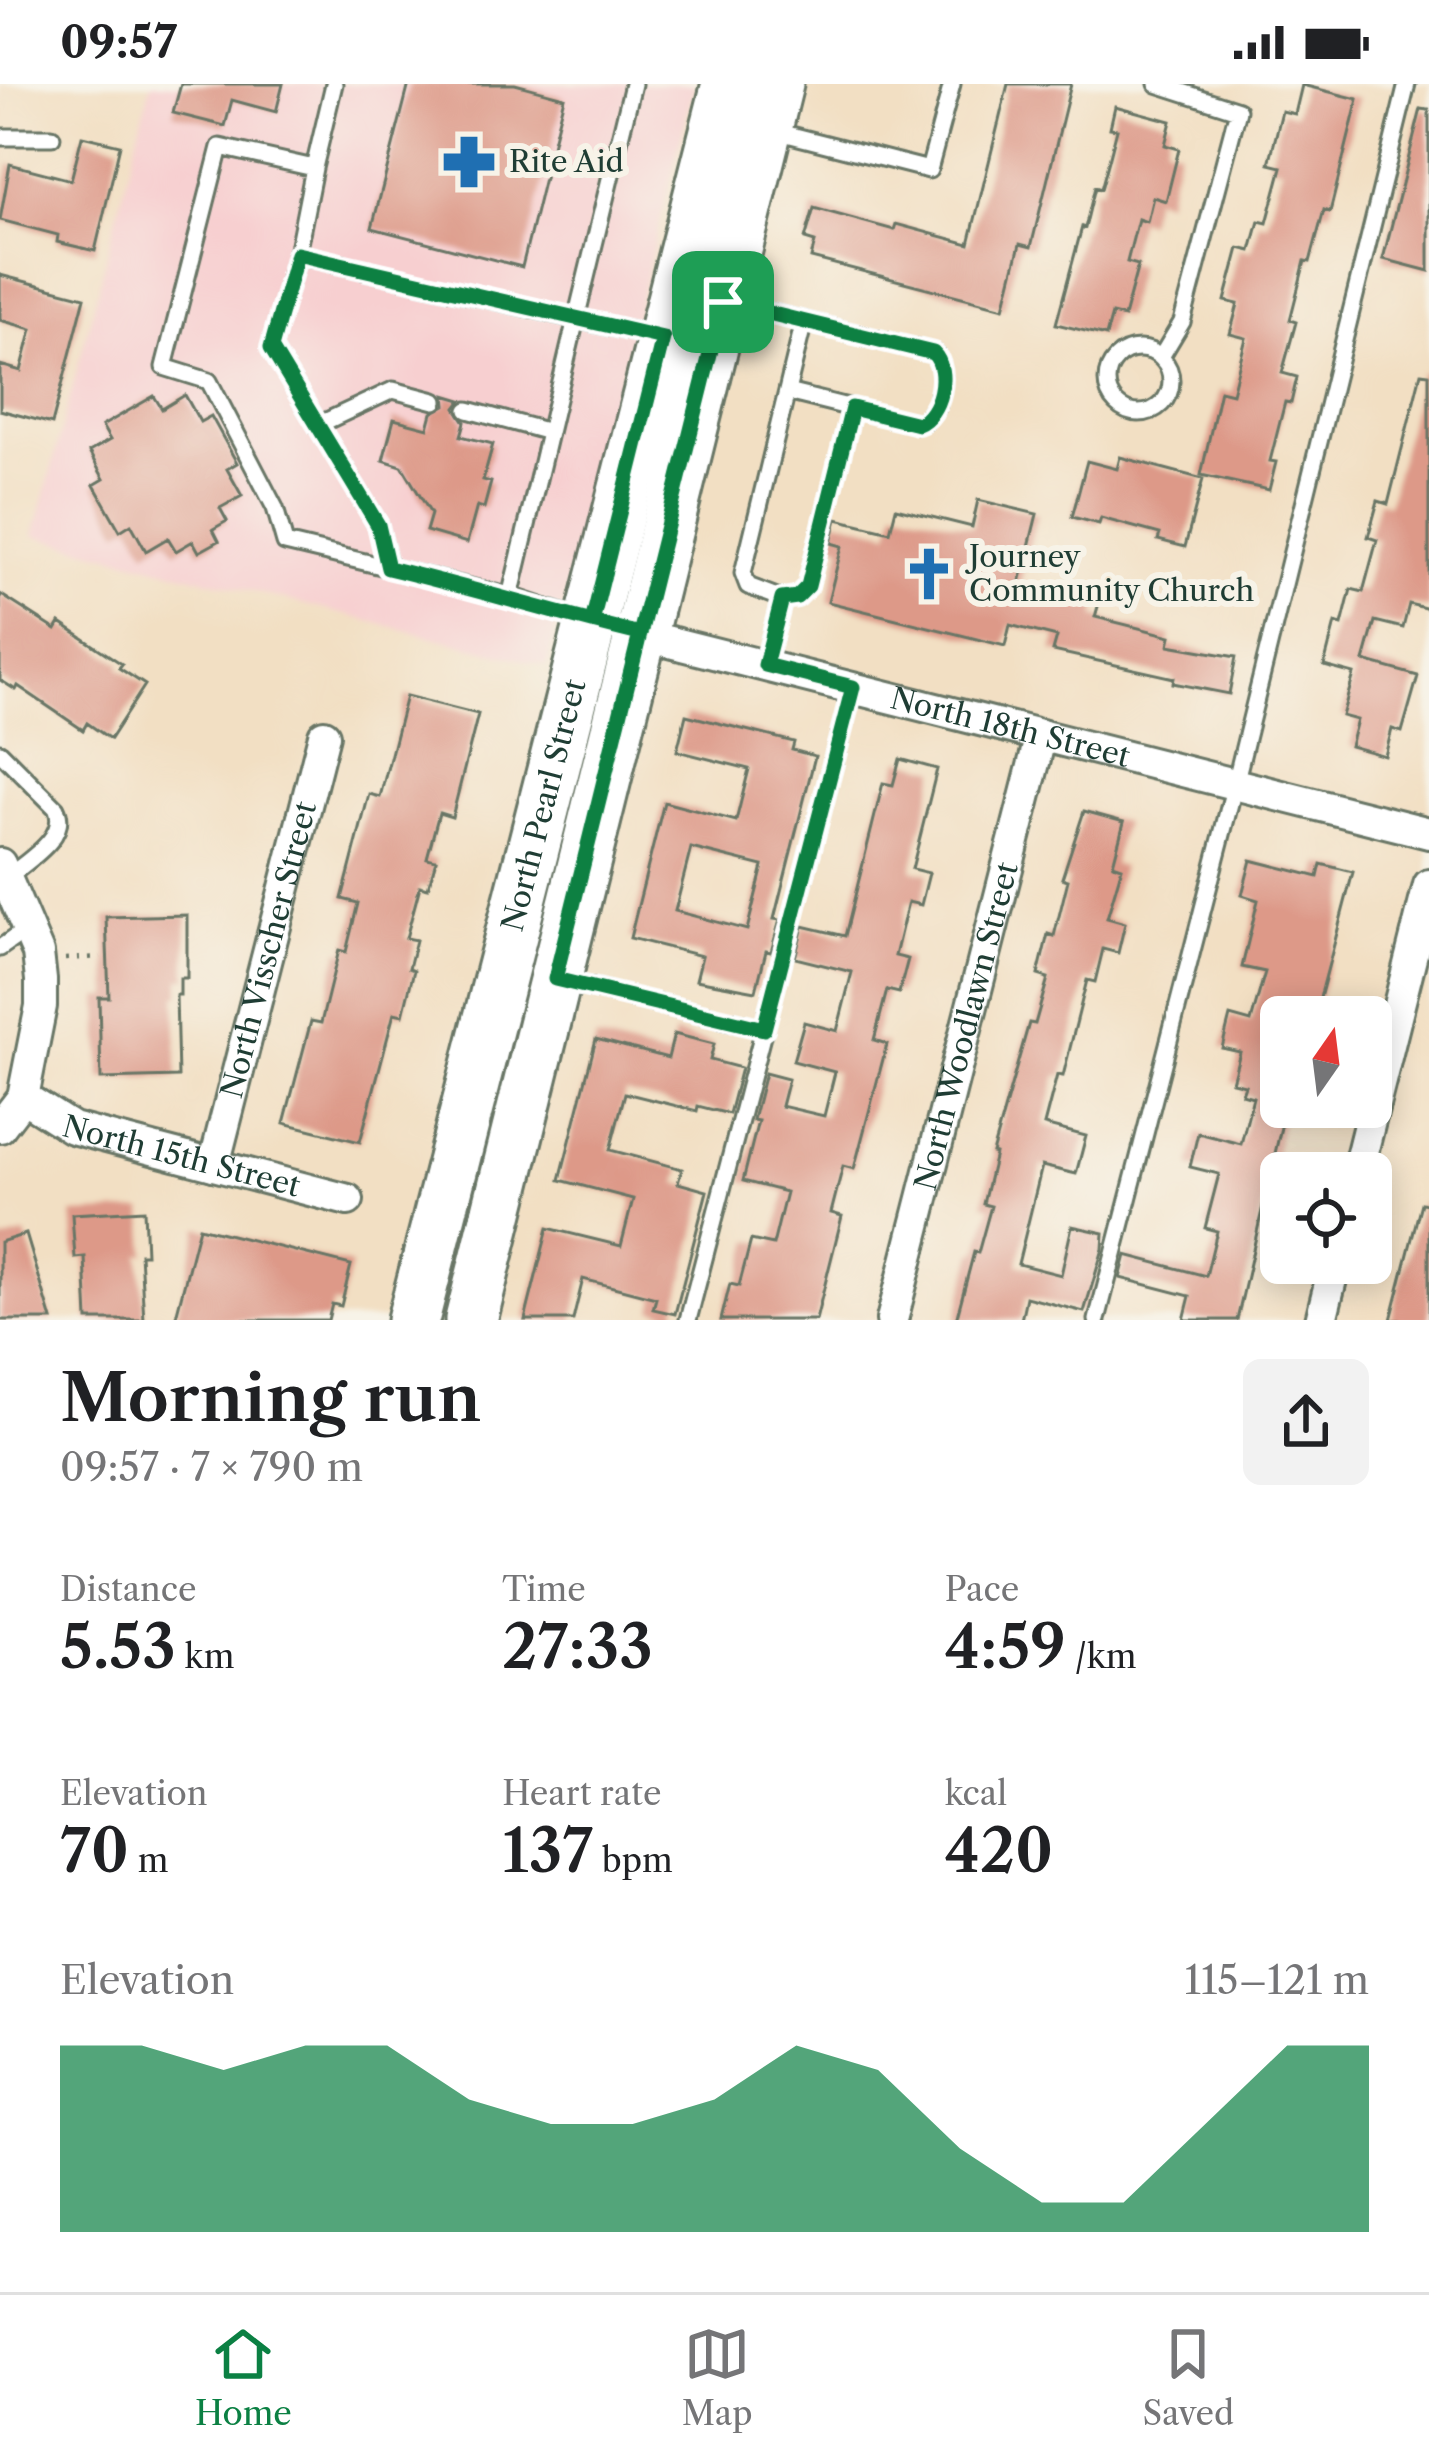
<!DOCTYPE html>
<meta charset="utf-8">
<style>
:root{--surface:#fff;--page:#f2f2f2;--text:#202124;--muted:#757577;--line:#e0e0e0;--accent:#0b8043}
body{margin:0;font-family:"Libre Caslon Text",serif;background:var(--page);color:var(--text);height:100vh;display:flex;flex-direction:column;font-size:45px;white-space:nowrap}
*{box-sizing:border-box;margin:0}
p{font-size:39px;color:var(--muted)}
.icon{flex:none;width:66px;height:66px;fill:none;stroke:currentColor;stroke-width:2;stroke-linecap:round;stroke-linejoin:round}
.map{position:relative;height:1236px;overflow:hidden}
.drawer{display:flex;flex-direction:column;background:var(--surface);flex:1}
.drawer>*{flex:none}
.needle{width:78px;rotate:14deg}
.buttons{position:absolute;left:1260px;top:912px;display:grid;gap:24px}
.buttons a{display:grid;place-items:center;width:132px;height:132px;border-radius:18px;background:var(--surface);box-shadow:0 6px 30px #0003;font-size:60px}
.pin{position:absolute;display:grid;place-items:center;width:102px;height:102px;color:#fff;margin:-51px;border-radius:24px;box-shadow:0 6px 18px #0006}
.round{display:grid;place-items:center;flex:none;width:126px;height:126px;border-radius:18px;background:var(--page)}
.headline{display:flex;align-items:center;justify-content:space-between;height:204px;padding:0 60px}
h1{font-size:66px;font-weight:600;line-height:90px}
.figures{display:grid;grid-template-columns:repeat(3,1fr);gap:18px;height:204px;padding:12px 60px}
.figures div{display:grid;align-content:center}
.figures b{font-size:60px;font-weight:600}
.figures small{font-size:33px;font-weight:400}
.figures p{font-size:33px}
.chart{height:336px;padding:24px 60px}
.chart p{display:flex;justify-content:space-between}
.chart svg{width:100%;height:216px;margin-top:12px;fill:var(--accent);opacity:.7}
.status{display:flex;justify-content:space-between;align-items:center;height:84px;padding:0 60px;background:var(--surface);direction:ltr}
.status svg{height:33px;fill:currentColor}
.tabs{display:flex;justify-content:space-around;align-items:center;height:168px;border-top:3px solid var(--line);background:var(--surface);font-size:33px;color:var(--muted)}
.tabs a{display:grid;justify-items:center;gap:6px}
.tabs .current{color:var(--accent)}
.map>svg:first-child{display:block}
.built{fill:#f7cfd0}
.building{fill:#d98;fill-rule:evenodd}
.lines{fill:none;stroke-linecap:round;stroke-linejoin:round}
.lane-casing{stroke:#697666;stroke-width:21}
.street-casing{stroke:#697666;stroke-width:36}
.primary-casing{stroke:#697666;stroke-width:57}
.path{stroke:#697666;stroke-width:4.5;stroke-dasharray:3 9;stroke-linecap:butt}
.lane{stroke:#fff;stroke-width:15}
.street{stroke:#fff;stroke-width:30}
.primary{stroke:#fff;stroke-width:51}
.route-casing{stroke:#fff;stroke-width:24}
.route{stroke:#0b8043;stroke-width:15}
.labels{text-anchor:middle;stroke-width:12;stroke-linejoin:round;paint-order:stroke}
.poi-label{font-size:30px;fill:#1f3d34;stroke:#f7f3e8;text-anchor:start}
.street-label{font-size:30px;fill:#1f3d34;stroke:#f7f3e8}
</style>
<div class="status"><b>09:57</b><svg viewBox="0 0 49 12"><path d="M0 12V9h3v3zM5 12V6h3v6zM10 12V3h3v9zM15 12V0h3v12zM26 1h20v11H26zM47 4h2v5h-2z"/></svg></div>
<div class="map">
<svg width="1429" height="1236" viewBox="0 0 1429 1236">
<rect width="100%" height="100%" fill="#f7f3e8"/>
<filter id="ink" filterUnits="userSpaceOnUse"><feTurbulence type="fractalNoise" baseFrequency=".00833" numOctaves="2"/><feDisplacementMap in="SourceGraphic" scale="24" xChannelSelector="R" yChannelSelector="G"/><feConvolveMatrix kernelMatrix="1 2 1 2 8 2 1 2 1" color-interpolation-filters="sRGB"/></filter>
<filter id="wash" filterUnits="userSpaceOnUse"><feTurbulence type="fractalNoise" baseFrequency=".004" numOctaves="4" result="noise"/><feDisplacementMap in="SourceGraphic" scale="48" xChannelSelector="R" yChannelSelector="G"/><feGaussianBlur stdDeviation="2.7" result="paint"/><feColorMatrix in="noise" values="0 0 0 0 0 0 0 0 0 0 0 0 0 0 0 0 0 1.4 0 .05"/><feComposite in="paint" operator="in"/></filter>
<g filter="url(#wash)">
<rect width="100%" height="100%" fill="#f2dfc3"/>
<path class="built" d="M151,0H695L547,582L34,452Z"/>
<g id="blocks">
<path class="building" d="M181,0H283L276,28L232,16L225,42L173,29Z
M409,0H515L564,13L522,183L372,144Z
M1008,0H1071L1031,163L1020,160L1004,224L811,174L815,158L805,155L814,124L894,146L896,140L969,160Z
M1302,1L1358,15L1330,128L1324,126L1310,178L1305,177L1290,236L1296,238L1282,289L1297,293L1291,319L1285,318L1270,377L1276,378L1269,406L1201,391L1220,306L1232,309L1246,254L1230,250L1238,220L1225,217L1239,164L1251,167L1259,137L1267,139L1282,83L1269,80L1282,27L1295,30Z
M1115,22L1171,37L1165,61L1179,65L1166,117L1153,113L1147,138L1138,135L1127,178L1138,181L1124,233L1112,230L1106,252L1056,240L1082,143L1085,144L1095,103L1101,105L1109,76L1117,45L1110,44Z
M1421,25L1429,26V187L1383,175Z
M82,52L120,61L95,167L57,158L58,151L0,136L10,80L71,96Z
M0,191L85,213L52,340L0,326V281L21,287L32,245L0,236Z
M1421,289L1429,290V525L1409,520L1403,544L1375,537L1364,577L1418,592L1402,648L1392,645L1385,672L1350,662L1357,636L1342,632L1354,590L1324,582L1335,539L1342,541L1351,505L1363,508L1377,456L1368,453L1378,417L1388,420Z
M185,311L200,338L211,332L237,379L227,385L242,412L220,424L227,437L213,445L219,457L199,468L193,457L176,467L168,454L146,467L131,440L120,447L94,401L104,395L89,368L110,356L102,342L154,312L162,325Z
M445,311L462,316L456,324L465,338L461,352L493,360L483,396L491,398L484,424L477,422L467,459L426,447L431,430L402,382L383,376L394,335L428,344L432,329L446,321Z
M1120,373L1203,395L1185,463L1158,456L1160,450L1101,434L1099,440L1072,433L1087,377L1117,385Z
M978,416L1037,430L1020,499L1099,519L1095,533L1171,552L1169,561L1236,573L1229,610L1173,599L1174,594L1053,567L1057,553L1010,541L1005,562L828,518L842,462L831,459L837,435L890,448L896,424L972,443Z
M0,510L56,546L60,539L122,580L119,584L145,601L110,655L87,639L83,646L18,602L16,606L0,596Z
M406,612L478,630L452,733L439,729L427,774L436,776L428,804L420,802L406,854L416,856L409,884L414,886L403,931L394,929L360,1058L284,1039L311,937L321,939L339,866L346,868L358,819L342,815L369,710L380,713Z
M686,631L794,658L792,666L815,672L774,835L780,836L771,868L766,867L756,907L696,896L702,872L630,854L664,718L736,737L749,685L677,667ZM691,764L763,782L747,846L675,827Z
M900,675L937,685L912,785L929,789L921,821L908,818L895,872L908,875L899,909L887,906L874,956L887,960L854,1085L843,1082L831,1129L842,1132L816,1236H721L730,1200L739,1202L751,1156L773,1161L786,1108L743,1097L758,1037L753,1036L765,989L788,995L781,1022L824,1032L835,988L793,977L804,938L837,947L852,888L795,874L803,842L845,852L883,699L893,701Z
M1084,727L1124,738L1113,780L1122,783L1107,834L1125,839L1118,869L1103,865L1095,898L1087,896L1063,992L1057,991L1044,1041L1086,1052L1076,1090L1042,1082L1018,1180L1061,1191L1072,1142L1104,1149L1103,1165L1084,1228L1026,1213L1021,1236H956L974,1168L978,1169L991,1122L983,1120L995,1070L992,1069L1029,939L1035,940L1048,894L1038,891L1048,850L1054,852L1068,796L1062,794Z
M1251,776L1318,793L1321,780L1353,788L1315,933H1281V1043L1237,1236H1184L1190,1212L1120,1194L1126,1171L1206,1192L1217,1147L1205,1144L1219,1090L1190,1083L1198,1049L1241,1060L1253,1013L1242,1010L1245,1001L1232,998L1240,968L1222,964L1230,932L1251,938L1265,888L1242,883L1258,816L1242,811Z
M187,831V894H180V911H176L178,993L101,995L99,913H109L106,833Z
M674,950L714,960L710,976L741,984L729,1030L698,1022L697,1027L625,1009L610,1066L682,1085L678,1099L707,1107L675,1230L653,1225L656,1214L583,1195L573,1236H525L548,1144L621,1162L633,1115L560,1096L596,955L668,974Z
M1421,1119L1429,1120V1236H1391Z
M144,1126L146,1170H140L144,1236H88L85,1173L75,1174L72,1130Z
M199,1143L351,1181L341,1222L332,1220L328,1236H175Z
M26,1150L52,1236H0V1158Z"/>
</g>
</g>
<g filter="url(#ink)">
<use href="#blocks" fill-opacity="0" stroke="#697666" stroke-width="3"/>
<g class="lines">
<defs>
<path id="lane" d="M334,0L314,84L220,63L164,283L209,297L275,424L285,459L520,515L583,536
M1157,0L1238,26L1182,238L1161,273
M775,47L929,86L952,0
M0,53H52
M314,84L297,170L576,235L633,0
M297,170L271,264L378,441L389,484
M729,219L933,269C951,286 940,332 918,340L852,324L808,502L797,513L782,515L765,581
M1107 297a32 32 0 1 1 64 0a32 32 0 1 1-64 0Z
M787,308L852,324
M468,326L549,348
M320,340L393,306L435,317
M510,513L576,235L658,253
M782,515L748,502L743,489L804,237
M0,668L56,724C70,752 28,776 8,793
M0,864L27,845
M564,897L764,945
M688,1236L853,603
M1097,1236L1235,700L1407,0"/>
<g id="street">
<path id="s1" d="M626,547L1429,749"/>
<path d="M0,780L38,869L41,896V922L23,1013L0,1043"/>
<path id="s2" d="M23,1013L72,1044L348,1116"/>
<path id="s3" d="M214,1081L324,651"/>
<path d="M1357,1089L1429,801"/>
<path id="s4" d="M892,1236L1041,651"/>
<path d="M1321,1236L1335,1179"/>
</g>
<g id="primary">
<path id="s5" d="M413,1236L728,0"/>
<path d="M471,1236L777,0"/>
</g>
</defs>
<use href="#lane" class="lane-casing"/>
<use href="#street" class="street-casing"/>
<use href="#primary" class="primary-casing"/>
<path class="path" d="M65,875L101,873"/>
<use href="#lane" class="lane"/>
<use href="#street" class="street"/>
<use href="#primary" class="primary"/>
</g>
</g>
<g class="lines" filter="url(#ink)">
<defs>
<path id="route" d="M723,218L640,550C556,530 473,504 388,484L378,441L271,264L297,170L663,254L592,538L640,550L555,895L764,945L853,603L765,581L782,515L797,513L808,502L852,324L918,340C940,332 951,286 933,269L723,218"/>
</defs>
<use href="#route" class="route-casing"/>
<use href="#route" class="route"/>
</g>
<defs>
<symbol id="pharmacy-bare" viewBox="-9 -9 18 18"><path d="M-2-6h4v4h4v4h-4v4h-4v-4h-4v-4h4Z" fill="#1f6fb2" stroke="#f7f3e8" stroke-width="2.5" paint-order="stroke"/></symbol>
<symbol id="church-bare" viewBox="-9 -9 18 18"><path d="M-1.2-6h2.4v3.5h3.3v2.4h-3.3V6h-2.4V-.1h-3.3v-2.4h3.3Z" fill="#1f6fb2" stroke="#f7f3e8" stroke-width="2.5" paint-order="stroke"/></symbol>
</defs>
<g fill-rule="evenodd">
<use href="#pharmacy-bare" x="431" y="40" width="76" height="76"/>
<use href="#church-bare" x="891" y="452" width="76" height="76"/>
</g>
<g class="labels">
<g class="poi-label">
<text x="509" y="88">Rite Aid</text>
<text x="969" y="483">Journey<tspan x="969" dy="34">Community Church</tspan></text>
</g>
<g class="street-label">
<text dy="10" stroke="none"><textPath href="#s1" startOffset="396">North 18th Street</textPath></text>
<text dy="10" stroke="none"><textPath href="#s5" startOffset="531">North Pearl Street</textPath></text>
<text dy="10" stroke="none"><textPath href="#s3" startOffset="222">North Visscher Street</textPath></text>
<text dy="10" stroke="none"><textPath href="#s4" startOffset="303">North Woodlawn Street</textPath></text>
<text dy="10" stroke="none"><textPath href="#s2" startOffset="171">North 15th Street</textPath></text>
</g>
</g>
</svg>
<div class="buttons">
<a><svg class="needle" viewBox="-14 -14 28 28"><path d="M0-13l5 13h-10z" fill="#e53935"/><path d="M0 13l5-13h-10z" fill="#757577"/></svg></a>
<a><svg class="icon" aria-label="locate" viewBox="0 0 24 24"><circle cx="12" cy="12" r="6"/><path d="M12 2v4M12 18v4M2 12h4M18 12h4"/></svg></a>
</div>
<div class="pin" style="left:723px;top:218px;background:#1e9e55"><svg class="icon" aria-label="arrive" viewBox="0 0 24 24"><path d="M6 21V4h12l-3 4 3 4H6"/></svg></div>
</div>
<section class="drawer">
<div class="headline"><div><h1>Morning run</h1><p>09:57 · 7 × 790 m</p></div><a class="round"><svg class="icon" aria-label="share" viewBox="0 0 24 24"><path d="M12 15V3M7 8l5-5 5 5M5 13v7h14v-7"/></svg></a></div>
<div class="figures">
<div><p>Distance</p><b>5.53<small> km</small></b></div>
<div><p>Time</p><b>27:33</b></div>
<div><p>Pace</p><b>4:59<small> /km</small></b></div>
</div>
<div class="figures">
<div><p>Elevation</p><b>70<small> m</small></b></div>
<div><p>Heart rate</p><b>137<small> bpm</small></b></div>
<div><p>kcal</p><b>420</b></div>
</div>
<div class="chart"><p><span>Elevation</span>115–121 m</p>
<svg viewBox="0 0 160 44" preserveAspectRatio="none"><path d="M0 44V6L10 6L20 11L30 6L40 6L50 17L60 22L70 22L80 17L90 6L100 11L110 27L120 38L130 38L140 22L150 6L160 6V44z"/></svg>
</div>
</section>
<nav class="tabs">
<a class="current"><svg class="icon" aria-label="home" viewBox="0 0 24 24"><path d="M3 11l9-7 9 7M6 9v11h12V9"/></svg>Home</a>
<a><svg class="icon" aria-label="map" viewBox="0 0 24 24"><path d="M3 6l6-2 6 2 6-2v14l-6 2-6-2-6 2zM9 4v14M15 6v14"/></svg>Map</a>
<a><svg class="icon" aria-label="saved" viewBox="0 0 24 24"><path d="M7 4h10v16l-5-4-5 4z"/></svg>Saved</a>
</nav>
